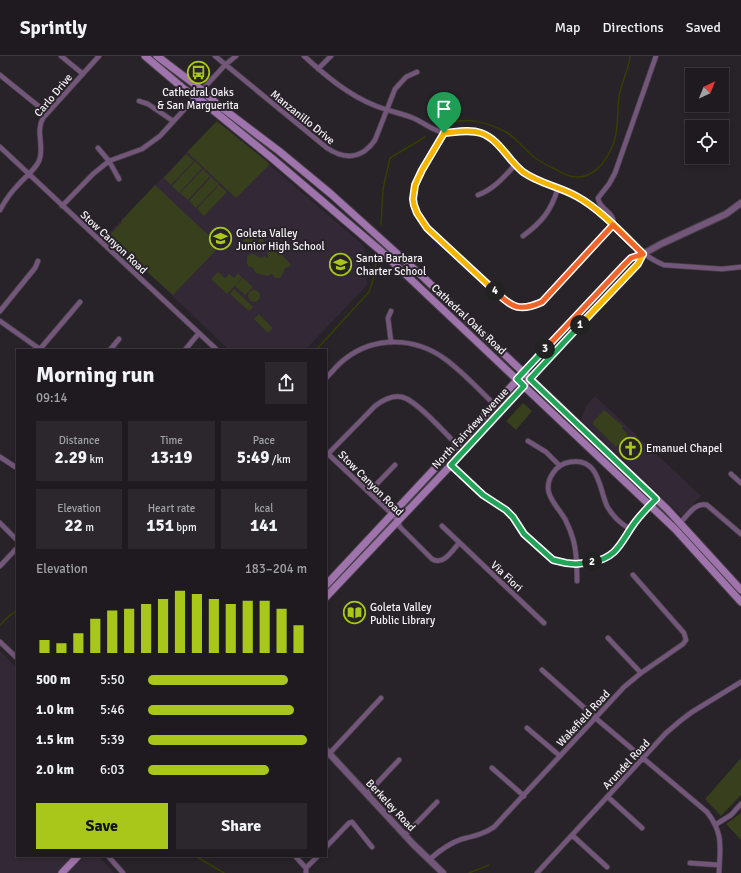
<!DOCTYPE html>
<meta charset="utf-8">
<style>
:root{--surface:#1e1a1f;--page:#2b272c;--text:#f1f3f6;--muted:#a1a1a4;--line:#3c383d;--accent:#a9c71b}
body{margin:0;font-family:Signika,sans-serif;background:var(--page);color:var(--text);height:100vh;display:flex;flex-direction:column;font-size:15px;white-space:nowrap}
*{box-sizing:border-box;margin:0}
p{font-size:13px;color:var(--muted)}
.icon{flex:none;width:22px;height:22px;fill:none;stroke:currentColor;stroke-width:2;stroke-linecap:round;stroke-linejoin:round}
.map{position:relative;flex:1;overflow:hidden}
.sheet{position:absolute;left:16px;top:293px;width:311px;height:508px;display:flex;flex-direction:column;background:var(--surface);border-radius:0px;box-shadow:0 2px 6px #0003,0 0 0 1px var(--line)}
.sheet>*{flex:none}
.needle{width:26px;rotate:43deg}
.buttons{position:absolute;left:685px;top:12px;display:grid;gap:8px}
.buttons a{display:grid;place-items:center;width:44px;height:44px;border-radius:0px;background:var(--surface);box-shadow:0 2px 6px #0003,0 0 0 1px var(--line);font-size:20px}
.pin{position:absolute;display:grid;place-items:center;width:34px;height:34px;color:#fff;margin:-41px -17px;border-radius:50% 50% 50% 0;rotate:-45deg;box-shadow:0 0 4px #0007}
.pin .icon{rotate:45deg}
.km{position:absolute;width:20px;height:20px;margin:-10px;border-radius:50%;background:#222;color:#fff;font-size:11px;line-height:20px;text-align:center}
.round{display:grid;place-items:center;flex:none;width:42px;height:42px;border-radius:0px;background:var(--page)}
.headline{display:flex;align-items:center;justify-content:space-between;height:68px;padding:0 20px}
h1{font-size:22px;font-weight:800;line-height:30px}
.stats{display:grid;grid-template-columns:repeat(3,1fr);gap:6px;height:68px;padding:4px 20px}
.stats div{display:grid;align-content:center;border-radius:0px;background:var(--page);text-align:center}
.stats b{font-size:17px;font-weight:800}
.stats small{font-size:11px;font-weight:400}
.stats p{font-size:11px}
.chart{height:112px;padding:8px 20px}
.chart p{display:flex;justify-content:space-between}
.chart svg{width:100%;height:72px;margin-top:4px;stroke:var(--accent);stroke-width:6}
.action{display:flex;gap:8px;margin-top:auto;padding:8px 20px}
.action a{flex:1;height:46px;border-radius:0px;background:var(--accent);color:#111;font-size:16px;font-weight:800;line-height:46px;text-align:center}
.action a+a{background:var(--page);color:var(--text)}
ul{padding:0 20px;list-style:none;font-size:13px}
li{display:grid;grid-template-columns:64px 48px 1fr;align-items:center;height:30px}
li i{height:10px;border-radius:5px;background:var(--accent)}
header{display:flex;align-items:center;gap:24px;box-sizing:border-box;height:56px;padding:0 20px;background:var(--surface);border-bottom:1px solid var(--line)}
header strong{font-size:19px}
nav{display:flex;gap:22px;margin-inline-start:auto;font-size:14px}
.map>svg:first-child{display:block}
.built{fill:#332936}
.green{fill:#373f1d}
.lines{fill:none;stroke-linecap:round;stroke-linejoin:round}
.stream{stroke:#343f01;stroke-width:1.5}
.minor-casing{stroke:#453f46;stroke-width:6}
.tertiary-casing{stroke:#453f46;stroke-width:8}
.secondary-casing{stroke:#453f46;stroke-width:9}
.minor{stroke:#73577a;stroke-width:4.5}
.tertiary{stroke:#73577a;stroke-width:6}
.secondary{stroke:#9f73ab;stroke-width:7}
.split-1-casing{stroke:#fff;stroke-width:8}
.split-2-casing{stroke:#fff;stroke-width:8}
.split-3-casing{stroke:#fff;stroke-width:8}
.split-4-casing{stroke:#fff;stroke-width:8}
.split-5-casing{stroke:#fff;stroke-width:8}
.split-1{stroke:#f5b400;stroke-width:5}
.split-2{stroke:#22a559;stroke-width:5}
.split-3{stroke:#22a559;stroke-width:5}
.split-4{stroke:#f0652b;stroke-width:5}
.split-5{stroke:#f5b400;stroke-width:5}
.labels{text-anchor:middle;stroke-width:4;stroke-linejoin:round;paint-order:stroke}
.poi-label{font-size:11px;fill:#f5f1f6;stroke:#282229;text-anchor:start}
.street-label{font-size:11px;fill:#f5f1f6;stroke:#282229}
</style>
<header>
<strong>Sprintly</strong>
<nav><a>Map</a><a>Directions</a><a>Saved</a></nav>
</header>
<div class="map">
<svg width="741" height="817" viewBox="0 0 741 817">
<rect width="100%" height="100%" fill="#282229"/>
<path class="built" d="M216,66L271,110L364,190L367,229L305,294H229L108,178Z
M595,340L701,440L682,460L581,364L586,350Z
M0,595L17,612V800H98L114,817H0Z"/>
<path class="green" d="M217,65L270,108L236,142L187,96Z
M186,98L194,105L171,129L164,122Z
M195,105L202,112L179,137L172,130Z
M203,113L210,120L188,144L180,137Z
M211,121L219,128L196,152L189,145Z
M155,129L220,190L173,239L108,181L120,168L122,166L121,165Z
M219,129L227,136L204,160L197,153Z
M255,176L262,180C268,193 253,202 245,191L249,192L254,187H258L259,184V182L256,181L254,182L253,186L249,191L244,189V183L247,179Z
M270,189L283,200L291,209L289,211L285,212L281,221L279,222H275L272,218L267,220L256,217L252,211H249L247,208V201L252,197L260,202L265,200L268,202L267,196L268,190Z
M218,216L225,222L229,218L234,222L238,217L242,222L227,238L211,223Z
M243,222L253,231L245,239L235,230Z
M234,233L253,251L249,255L230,238Z
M248 240a6 6 0 1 1 12 0a6 6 0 1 1-12 0Z
M259,258L273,272L268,277L254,263Z
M523,347L532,355L516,374L506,365Z
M604,354L623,370L622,372L628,379L616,391L592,367Z
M741,702V739L721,760L705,743Z
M741,757V784L726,768Z"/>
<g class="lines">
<path class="stream" d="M441,63L447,62L451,67C470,61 488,67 506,76C518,83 526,96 538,104C544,108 550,111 557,114C561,116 566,119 570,120C591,126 606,106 613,89C619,74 617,57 619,41C621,27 629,14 630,0
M381,169L383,133L390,102L425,81
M316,294L369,236L375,218L376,205
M0,569L9,560L17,555
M195,800L224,817
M469,817L489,809"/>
<defs>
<path id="minor" d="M61,0L83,18
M215,0L327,92C345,104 362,103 375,84L395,33L406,21L417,16
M304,0C326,20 348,39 376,50C388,55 401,57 413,62C423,66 433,75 443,76C459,79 473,71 488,80C502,88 509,105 522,114C542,130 565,131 584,144C612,164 632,196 664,209L722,213L741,211
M318,13L331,0
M0,19L47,57
M139,45L148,48L173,65
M444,77C434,94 411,124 413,144C414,155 420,164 427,172L508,248C523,253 528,252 542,245L613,169C616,156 599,154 598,142L609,128L615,117L656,0
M0,91L217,294
M98,92L109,105L119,123
M478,139C494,133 504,121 515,109
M62,150L93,118L109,105L142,93L160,80L225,9L236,0
M0,154C5,145 11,136 18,129C25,121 35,114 39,105C45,91 35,76 43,62L99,0
M523,180C542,166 551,155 558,132
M0,255L35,212L38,205
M0,265L41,294
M391,286L388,262L391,255
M40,293L80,246
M110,294L119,283
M185,294L199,277
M326,322C332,316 338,308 345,303C375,280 415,281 445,303C463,316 478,333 494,348
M528,385L546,396L560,410
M326,396L392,458L398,465L400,471L432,503C443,510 452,495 459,487
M328,398L375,350C383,344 392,339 402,341C416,344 445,377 457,389
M0,401L17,412
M451,409L483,439L506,454L513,461L524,478L553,504L559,506L576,508L595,506L612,498L622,487L639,462L656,443
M731,418L741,427
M369,436L395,409
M0,467L17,484
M680,467C688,459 695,446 707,449L741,478
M442,470L544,567
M0,510L17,492
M577,525C577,511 577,496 573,483C571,476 568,469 565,463C556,448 540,436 553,417C557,411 563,407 570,406C599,401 599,432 607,450C612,459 621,468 630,473
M608,582L641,617
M0,586L17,602
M542,614L599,665L707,756C724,778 720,791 719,817
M527,672L560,700
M329,698L381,642
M492,712L524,740
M367,738L399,704
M608,741L642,772
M715,769L731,759L741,748
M405,779L437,746
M573,780L607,811
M326,791L349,767L352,766L372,791
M108,800L123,817
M295,800L306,812
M430,803C439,795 450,787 462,783C474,780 484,778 494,771L624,631L641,617L683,588L686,584L684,577L633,519
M690,807L719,809
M306,817V812L318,800
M537,817L666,677L680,665L692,656L741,626"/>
<path id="tertiary" d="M523,317L631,202L643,198L661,188L726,158L741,147
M530,323L638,208L643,198
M326,694L413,788L443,817"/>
<path id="secondary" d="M145,0L184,33L203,46L273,103L382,196L675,473L741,546
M157,0L202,34L217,48L279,95L331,138L423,221L667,453L741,534
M326,529L521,320
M326,541L451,409L526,327
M62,817L78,800"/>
</defs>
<use href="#minor" class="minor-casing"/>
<use href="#tertiary" class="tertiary-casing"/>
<use href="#secondary" class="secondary-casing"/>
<use href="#minor" class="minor"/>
<use href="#tertiary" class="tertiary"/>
<use href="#secondary" class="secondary"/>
</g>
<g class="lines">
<defs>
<path id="split-1" d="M444,77C456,76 470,73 481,77C499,83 508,104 523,116C540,128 558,130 576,140C599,152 624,179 643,198L638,208L580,269"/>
<path id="split-2" d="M580,269L530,323L656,443C647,452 638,461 631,472C620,489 615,502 592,506"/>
<path id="split-3" d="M545,293L517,323L524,330L451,409L483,439L506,454L513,461L524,478L553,504L566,507L576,508L592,506"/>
<path id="split-4" d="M495,235C512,252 520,256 542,246L613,169L643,198L631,202L625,208L545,293"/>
<path id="split-5" d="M444,77L422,114L415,129L413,143L414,149L417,157L427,172L495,235"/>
</defs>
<use href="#split-1" class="split-1-casing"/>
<use href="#split-2" class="split-2-casing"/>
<use href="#split-3" class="split-3-casing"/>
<use href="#split-4" class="split-4-casing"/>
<use href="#split-5" class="split-5-casing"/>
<use href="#split-1" class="split-1"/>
<use href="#split-2" class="split-2"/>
<use href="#split-3" class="split-3"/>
<use href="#split-4" class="split-4"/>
<use href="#split-5" class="split-5"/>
</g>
<defs>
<symbol id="bus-ring" viewBox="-11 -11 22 22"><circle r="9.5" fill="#282229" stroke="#a9c71b" stroke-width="1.5"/><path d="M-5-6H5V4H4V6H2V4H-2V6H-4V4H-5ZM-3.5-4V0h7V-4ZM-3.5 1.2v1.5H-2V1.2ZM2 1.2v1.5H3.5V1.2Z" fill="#a9c71b"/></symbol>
<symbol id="school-ring" viewBox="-11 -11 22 22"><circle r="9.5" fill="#282229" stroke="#a9c71b" stroke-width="1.5"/><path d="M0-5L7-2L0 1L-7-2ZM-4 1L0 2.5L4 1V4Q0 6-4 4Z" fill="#a9c71b"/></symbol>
<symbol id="church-ring" viewBox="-11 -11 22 22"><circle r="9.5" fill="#282229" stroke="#a9c71b" stroke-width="1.5"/><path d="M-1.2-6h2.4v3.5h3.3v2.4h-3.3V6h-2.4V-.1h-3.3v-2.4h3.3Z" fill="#a9c71b"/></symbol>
<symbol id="library-ring" viewBox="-11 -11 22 22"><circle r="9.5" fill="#282229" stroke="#a9c71b" stroke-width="1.5"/><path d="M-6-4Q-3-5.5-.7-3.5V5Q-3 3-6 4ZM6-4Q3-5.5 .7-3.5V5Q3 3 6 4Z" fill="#a9c71b"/></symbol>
</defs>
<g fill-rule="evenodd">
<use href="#bus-ring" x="186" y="4" width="25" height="25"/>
<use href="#school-ring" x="208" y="170" width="25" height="25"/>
<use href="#school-ring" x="328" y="196" width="25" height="25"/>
<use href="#church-ring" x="618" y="380" width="25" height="25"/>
<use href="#library-ring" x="342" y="544" width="25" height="25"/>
</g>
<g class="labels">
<g class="poi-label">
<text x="198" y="40" text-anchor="middle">Cathedral Oaks<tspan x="198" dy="13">&amp; San Marguerita</tspan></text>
<text x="236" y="181">Goleta Valley<tspan x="236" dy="13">Junior High School</tspan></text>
<text x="356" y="206">Santa Barbara<tspan x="356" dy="13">Charter School</tspan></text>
<text x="646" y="396">Emanuel Chapel</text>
<text x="370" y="555">Goleta Valley<tspan x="370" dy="13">Public Library</tspan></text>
</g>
<g class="street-label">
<text transform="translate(53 39) rotate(-50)" y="4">Carlo Drive</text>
<text transform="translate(303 61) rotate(39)" y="4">Manzanillo Drive</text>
<text transform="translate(114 186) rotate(43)" y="4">Stow Canyon Road</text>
<text transform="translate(469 263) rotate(43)" y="4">Cathedral Oaks Road</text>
<text transform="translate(470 372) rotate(-47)" y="4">North Fairview Avenue</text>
<text transform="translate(371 427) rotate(45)" y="4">Stow Canyon Road</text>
<text transform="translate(507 520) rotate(43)" y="4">Via Fiori</text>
<text transform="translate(583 662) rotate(-47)" y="4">Wakefield Road</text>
<text transform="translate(626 708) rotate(-47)" y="4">Arundel Road</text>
<text transform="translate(391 749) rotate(47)" y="4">Berkeley Road</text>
</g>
</g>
</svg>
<div class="buttons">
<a><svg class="needle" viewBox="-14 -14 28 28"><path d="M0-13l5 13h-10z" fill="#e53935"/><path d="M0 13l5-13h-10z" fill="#a1a1a4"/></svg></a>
<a><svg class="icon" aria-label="locate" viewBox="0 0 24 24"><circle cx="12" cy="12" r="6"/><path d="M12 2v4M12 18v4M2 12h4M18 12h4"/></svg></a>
</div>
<div class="pin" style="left:444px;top:77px;background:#1e9e55"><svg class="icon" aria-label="arrive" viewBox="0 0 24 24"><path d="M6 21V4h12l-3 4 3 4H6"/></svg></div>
<b class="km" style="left:580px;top:269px">1</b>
<b class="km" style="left:592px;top:506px">2</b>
<b class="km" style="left:545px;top:293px">3</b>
<b class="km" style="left:495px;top:235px">4</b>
<section class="sheet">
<div class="headline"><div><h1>Morning run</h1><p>09:14</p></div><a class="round"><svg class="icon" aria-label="share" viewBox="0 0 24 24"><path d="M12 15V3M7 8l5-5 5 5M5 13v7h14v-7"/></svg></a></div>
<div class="stats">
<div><p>Distance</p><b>2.29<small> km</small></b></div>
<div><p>Time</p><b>13:19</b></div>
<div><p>Pace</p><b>5:49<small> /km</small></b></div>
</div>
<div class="stats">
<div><p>Elevation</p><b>22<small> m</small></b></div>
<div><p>Heart rate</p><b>151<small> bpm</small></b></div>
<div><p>kcal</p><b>141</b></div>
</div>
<div class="chart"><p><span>Elevation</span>183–204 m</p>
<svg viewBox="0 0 160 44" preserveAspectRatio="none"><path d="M5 44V36M15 44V38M25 44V32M35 44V23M45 44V18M55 44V17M65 44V14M75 44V11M85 44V6M95 44V8M105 44V11M115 44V14M125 44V12M135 44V12M145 44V17M155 44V27"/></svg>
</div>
<ul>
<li><b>500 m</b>5:50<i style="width:88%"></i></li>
<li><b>1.0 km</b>5:46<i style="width:92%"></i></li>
<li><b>1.5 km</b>5:39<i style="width:100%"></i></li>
<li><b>2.0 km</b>6:03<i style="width:76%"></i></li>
</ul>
<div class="action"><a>Save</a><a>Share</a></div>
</section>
</div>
